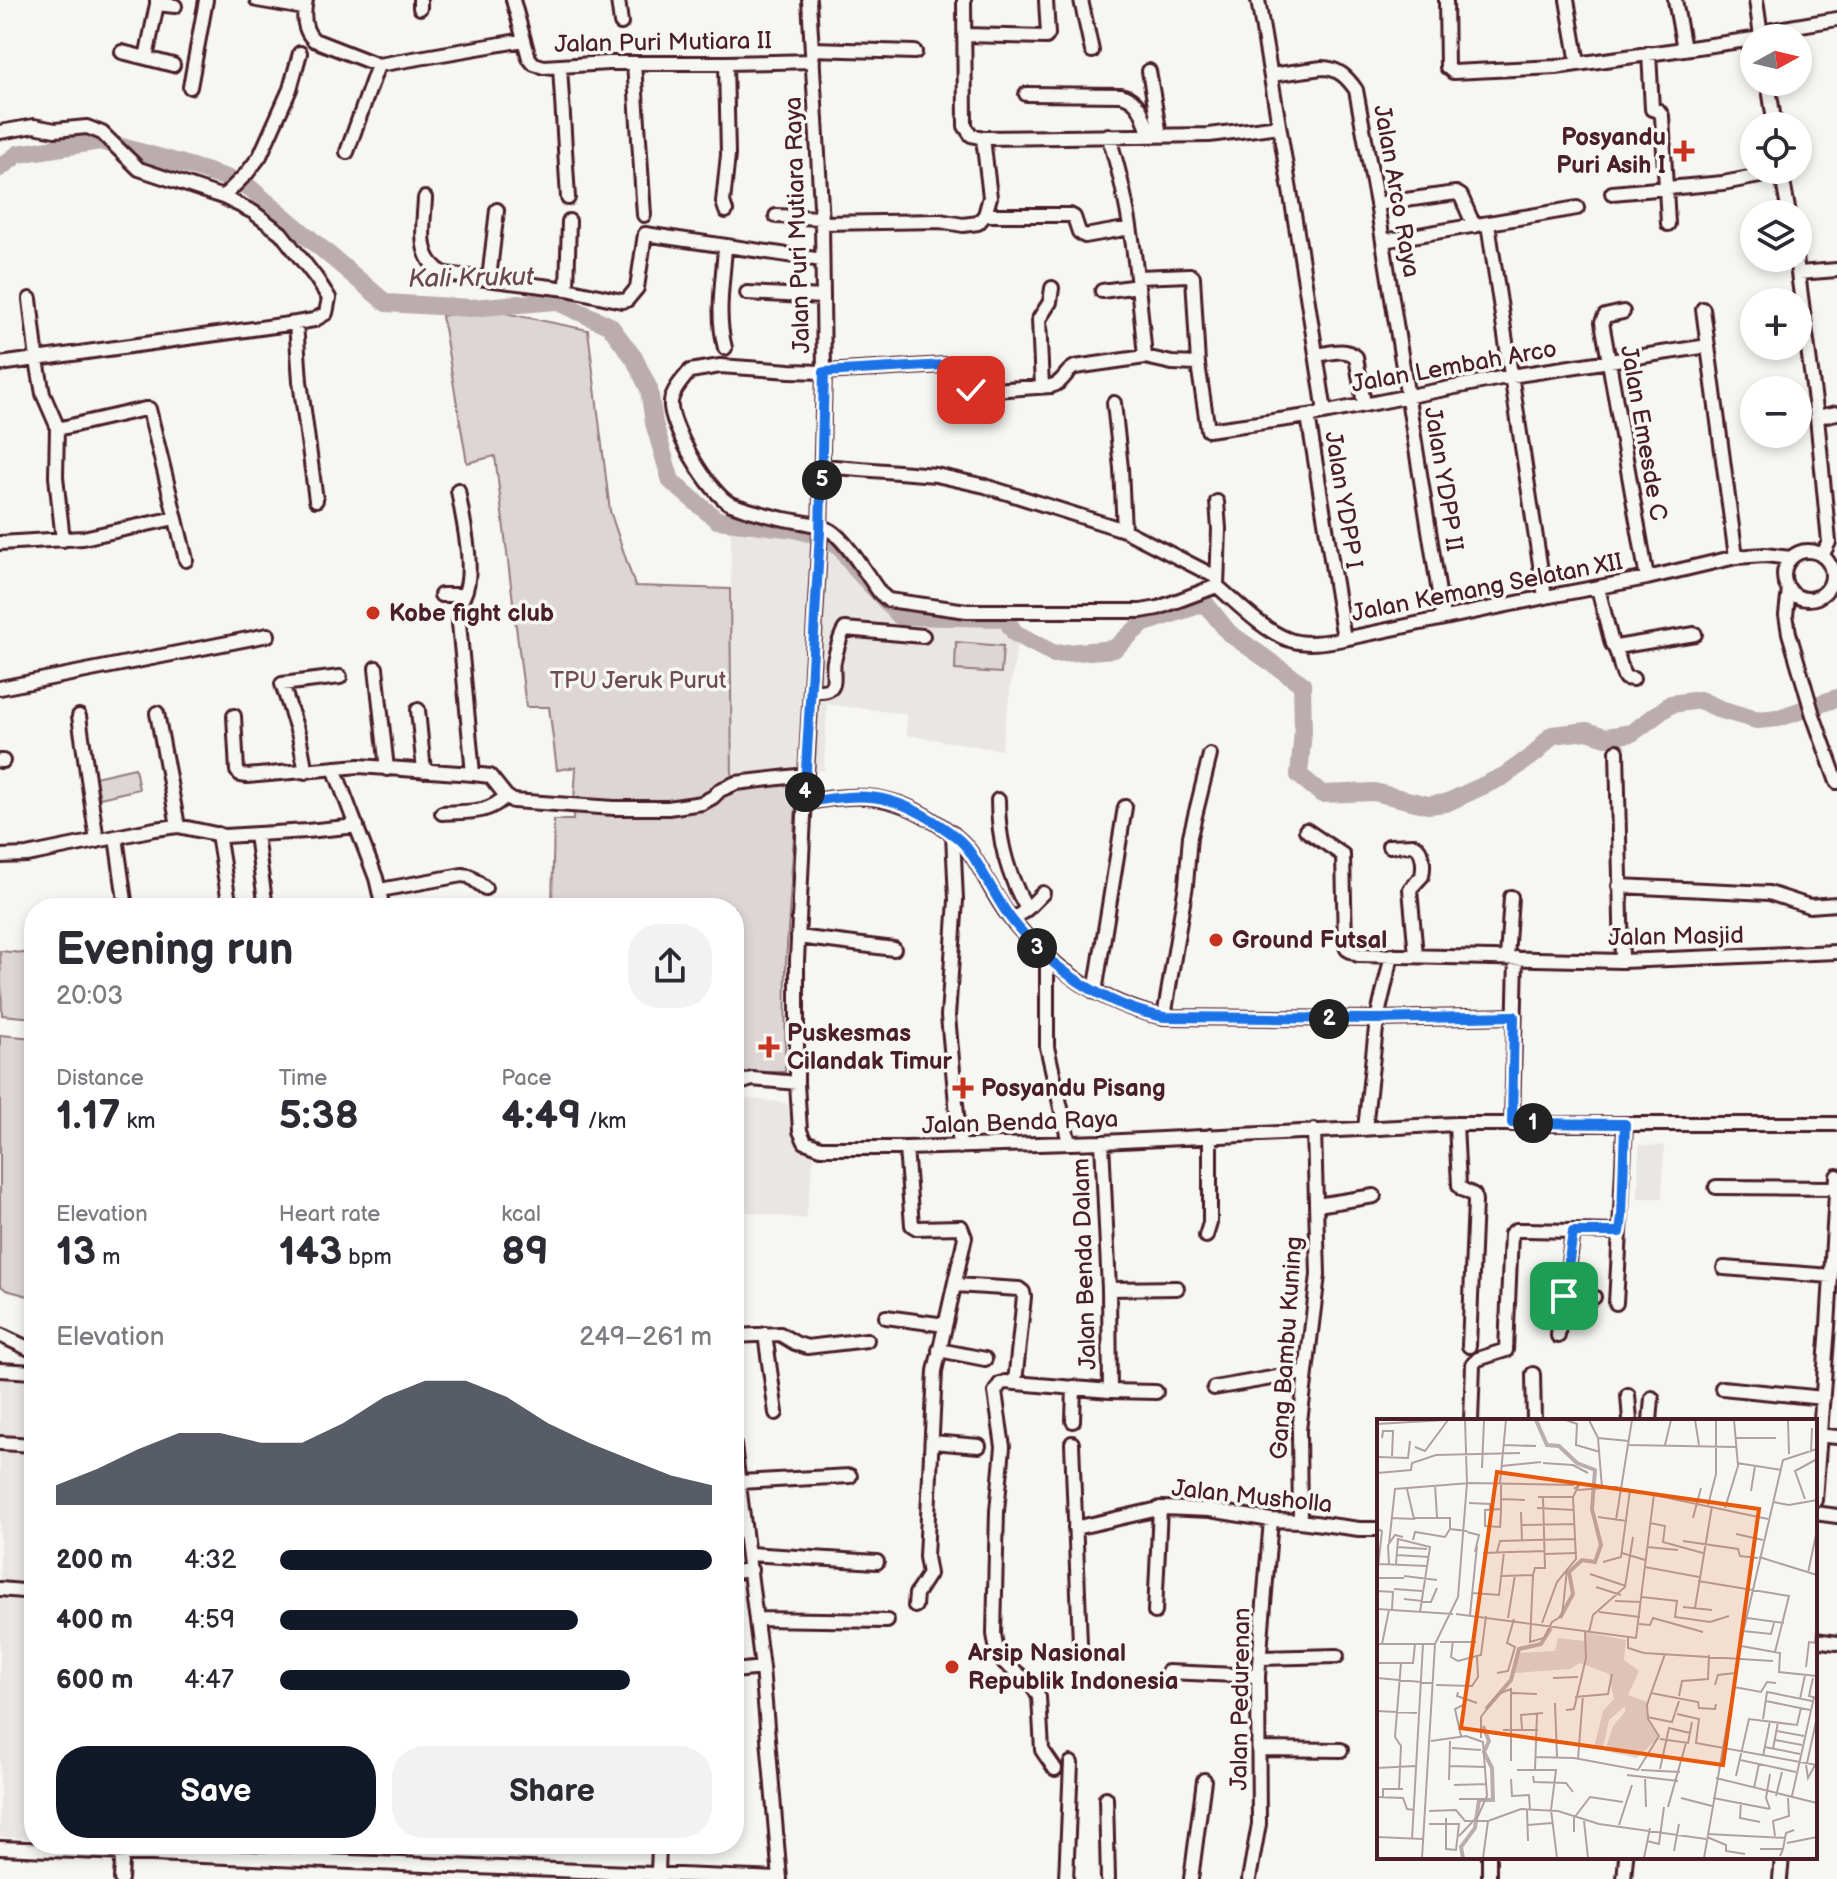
<!DOCTYPE html>
<meta charset="utf-8">
<style>
:root{--surface:#fff;--page:#f2f2f3;--text:#2b2b33;--muted:#7c7c81;--accent:#111827}
body{margin:0;font-family:"Balsamiq Sans",sans-serif;background:var(--page);color:var(--text);height:100vh;display:flex;flex-direction:column;font-size:30px;white-space:nowrap}
*{box-sizing:border-box;margin:0}
p{font-size:26px;color:var(--muted)}
.icon{flex:none;width:44px;height:44px;fill:none;stroke:currentColor;stroke-width:2;stroke-linecap:round;stroke-linejoin:round}
.map{position:relative;flex:1;overflow:hidden}
.panel{position:absolute;left:24px;top:898px;width:720px;height:956px;display:flex;flex-direction:column;background:var(--surface);border-radius:32px;box-shadow:0 4px 12px #0003}
.panel>*{flex:none}
.needle{width:52px;rotate:82deg}
.tools{position:absolute;left:1740px;top:24px;display:grid;gap:16px}
.tools a{display:grid;place-items:center;width:72px;height:72px;border-radius:50%;background:var(--surface);box-shadow:0 4px 12px #0003;font-size:40px}
.pin{position:absolute;display:grid;place-items:center;width:68px;height:68px;color:#fff;margin:-34px;border-radius:16px;box-shadow:0 4px 12px #0006}
.km{position:absolute;width:40px;height:40px;margin:-20px;border-radius:50%;background:#222;color:#fff;font-size:22px;line-height:40px;text-align:center}
.round{display:grid;place-items:center;flex:none;width:84px;height:84px;border-radius:32px;background:var(--page)}
.overview{display:flex;align-items:center;justify-content:space-between;height:136px;padding:0 32px}
h1{font-size:44px;font-weight:700;line-height:60px}
.stats{display:grid;grid-template-columns:repeat(3,1fr);gap:12px;height:136px;padding:8px 32px}
.stats div{display:grid;align-content:center}
.stats b{font-size:40px;font-weight:700}
.stats small{font-size:22px;font-weight:400}
.stats p{font-size:22px}
.chart{height:224px;padding:16px 32px}
.chart p{display:flex;justify-content:space-between}
.chart svg{width:100%;height:144px;margin-top:8px;fill:var(--accent);opacity:.7}
.primary-button{display:flex;gap:16px;margin-top:auto;padding:16px 32px}
.primary-button a{flex:1;height:92px;border-radius:32px;background:var(--accent);color:#fff;font-size:32px;font-weight:700;line-height:92px;text-align:center}
.primary-button a+a{background:var(--page);color:var(--text)}
ul{padding:0 32px;list-style:none;font-size:26px}
li{display:grid;grid-template-columns:128px 96px 1fr;align-items:center;height:60px}
li i{height:20px;border-radius:10px;background:var(--accent)}
.map>svg:first-child{display:block}
.built{fill:#e9e6e3}
.green{fill:#ddd6d5;stroke:#947a80;stroke-width:2}
.lines{fill:none;stroke-linecap:round;stroke-linejoin:round}
.river{stroke:#bbadae;stroke-width:18}
.minor-casing{stroke:#4a1f2b;stroke-width:18}
.minor{stroke:#f6f6f2;stroke-width:12}
.route-casing{stroke:#fff;stroke-width:16}
.route{stroke:#1a73e8;stroke-width:10}
.poi-dot{fill:#c8321e;stroke:#f6f6f2;stroke-width:3}
.labels{text-anchor:middle;stroke-width:7;stroke-linejoin:round;paint-order:stroke}
.street-label{font-size:24px;fill:#4a1f2b;stroke:#f6f6f2}
.poi-label{font-size:24px;font-weight:bold;fill:#4a1f2b;stroke:#f6f6f2;text-anchor:start}
.park-label{font-size:24px;fill:#6f4d56;stroke:#f6f6f2}
.water-label{font-size:26px;font-style:italic;fill:#6c4a52;stroke:#f6f6f2}
.inset-river{fill:none;stroke:#bbadae;stroke-width:4}
.inset-road{fill:none;stroke:#b1a0a2;stroke-width:2}
.view{fill:#e8590c;fill-opacity:0.15;stroke:#e8590c;stroke-width:4}
.inset-edge{fill:none;stroke:#4a1f2b;stroke-width:4}
</style>
<div class="map">
<svg width="1837" height="1879" viewBox="0 0 1837 1879">
<rect width="100%" height="100%" fill="#f6f6f2"/>
<filter id="ink" filterUnits="userSpaceOnUse"><feTurbulence type="fractalNoise" baseFrequency=".0125" numOctaves="2"/><feDisplacementMap in="SourceGraphic" scale="16" xChannelSelector="R" yChannelSelector="G"/><feConvolveMatrix kernelMatrix="1 2 1 2 8 2 1 2 1" color-interpolation-filters="sRGB"/></filter>
<g filter="url(#ink)">
<path class="built" d="M731,525L785,534L857,553L899,607L1019,632L1001,750L907,735L906,714L827,704L824,770L798,772L732,784Z
M743,1098L787,1103L796,1141L814,1156L806,1219L734,1210Z
M1639,1145L1664,1146L1662,1198H1638Z
M0,1377L34,1382V1838L0,1837Z"/>
<path class="green" d="M481,308L588,330L610,511L635,586L730,589L732,784L798,772L786,962L785,1072H754L734,1080V908H552L554,820H573L576,767L557,770L549,707H526L495,456L467,463L442,316Z
M956,642L1003,646L1001,673L955,670Z
M135,768L139,789L100,798L95,777Z
M0,951L34,954V1018L2,1015Z
M0,1035L34,1038V1345L31,1344L32,1297L6,1290L0,1285Z"/>
<g class="lines">
<path class="river" d="M0,168L18,154L100,141L183,164L227,178L250,188L386,303L471,308L556,301L610,326L634,358L649,389L654,423L671,481L717,520L794,529L817,535L839,545L855,568L900,616L1005,618L1015,633L1054,654L1114,649L1142,624L1205,603L1229,633L1302,684L1303,731L1299,775L1322,794L1374,792L1428,805L1446,803L1504,776L1536,753L1552,735L1587,731L1606,737L1632,733L1671,704L1700,700L1722,710L1757,720L1779,718L1837,698"/>
<defs>
<path id="minor" d="M157,0V4L175,6
M257,0L304,8
M306,0C303,14 303,30 314,40L378,65L524,40
M420,0V8
M513,0L529,58L534,64L544,67L608,63H726L813,61
M618,0L621,23
M809,0L822,223L824,372L820,532L806,775L797,961V1083L800,1131L805,1142L821,1148H906L1102,1142L1456,1124H1837
M964,0L965,126L971,135L983,138L1209,135L1279,126
M1081,0L1092,51
M1258,0L1299,244L1325,412
M1446,0L1447,67L1453,72L1556,67L1754,39
M1567,0L1578,63
M1675,0L1684,49
M1756,0L1761,36
M157,4L146,58L173,65
M1760,32L1837,19
M964,35L1046,37L1048,34L1046,1
M812,49L915,52
M122,52L146,58
M1649,53L1652,109L1659,111L1662,116L1668,224
M634,63L644,215
M726,63L728,155L723,202L726,211
M560,67L568,198
M1149,71L1160,135
M1271,75L1322,68C1338,68 1347,77 1356,90L1377,204L1443,618
M1768,82L1775,126
M190,87L206,0
M1026,94L1121,95C1140,99 1144,117 1149,134
M0,132L34,126L55,130L87,127L102,133L139,169L223,197L253,212L281,233L316,278L329,298L326,313L314,320L296,323L0,364
M1108,135C1132,207 1138,282 1145,357
M983,138L990,197L985,215
M347,152L378,65
M1781,170L1789,214
M1612,193L1723,183L1781,172
M223,197L247,173L260,156L290,89L300,53
M425,198C424,226 415,259 445,274L567,289L622,301L627,300L637,288L645,234L822,260
M1377,204L1456,193L1461,196L1474,226
M776,216L822,218
M822,223L940,221L963,225L978,223L985,215H1070L1074,217L1079,232L1085,236L1130,228
M1488,224L1545,597
M1383,241L1577,208
M725,247C723,282 716,313 725,348
M1796,258L1817,417L1829,542L1822,556
M1799,273L1837,270
M1138,277L1190,275L1193,277L1198,364
M489,279L497,210
M567,289L569,221
M1102,291L1138,286
M747,293L823,297
M30,299L37,360L43,394L57,426L56,477L63,540
M1703,309L1736,557
M1623,312L1605,316L1602,322L1647,578
M296,323L300,381L316,500
M1317,355C1330,353 1345,347 1356,357L1364,404
M1042,387L1039,319L1050,302L1052,288
M1114,403L1121,468L1124,530
M1308,416L1344,639
M1817,417L1837,413
M57,429L145,409H149L186,560
M822,466L936,475L985,486L1124,530L1216,577
M458,490C462,517 476,570 464,595
M1217,502L1219,529L1217,586C1237,603 1263,630 1287,639C1304,646 1327,642 1344,639L1545,597L1647,578L1736,557L1765,555L1791,558
M0,543L83,538L175,518
M1784 575a24 24 0 1 1 48 0a24 24 0 1 1-48 0Z
M1217,586L1158,608L1141,611H967L888,600L880,593C868,577 847,541 831,531C817,523 800,522 784,519C766,515 747,510 731,504C711,496 668,424 671,402C672,391 683,379 690,371L720,366L790,371L824,372L945,365C958,371 962,389 978,391L1051,386C1065,382 1064,372 1075,367L1145,357L1172,363L1198,364L1208,430L1308,416L1511,376L1708,346
M1598,588L1612,644C1620,653 1619,667 1625,678L1633,679
M1789,589L1786,615L1789,633L1813,715L1837,782
M441,595H464L461,602L459,623L473,774
M1616,647L1695,634
M376,668L387,769
M0,688L268,635
M811,690C816,691 826,692 831,688C836,683 832,668 834,661C836,653 840,635 845,629L923,636
M418,710L424,771
M157,713L178,826
M79,716L97,841
M234,716L237,771L241,775L247,776L359,766L473,774L490,776L506,796L513,801L614,808H668L702,803L713,797L720,790L736,783L806,775
M1617,751L1622,961
M0,761H3
M334,768L376,878L383,908
M306,772L299,736L282,684L340,677
M998,800C998,839 1007,875 1027,909L1012,920
M804,803C856,792 893,793 938,824C950,832 962,840 970,852C985,874 995,899 1012,920C1050,967 1103,1005 1164,1017L1377,1019L1514,1016
M442,813C468,811 487,815 506,796
M1306,830L1343,855L1345,944L1347,949L1358,955L1622,961L1837,952
M218,834L230,908
M953,834L956,900L948,1016L960,1147
M256,835L266,908
M116,837L126,908
M1389,846L1414,845C1424,851 1424,866 1422,876L1410,889L1416,955
M0,856L27,855L155,829L178,826L225,836L307,831L357,826
M1619,886L1769,893L1809,906L1837,904
M380,890L462,875L469,876L485,888
M1027,909L1043,893
M798,937L894,949
M1047,958V1047L1069,1143
M1507,958L1511,897
M1095,992L1125,807
M1164,1017L1186,885L1190,836L1210,755
M734,1085L752,1079L797,1083
M1512,1123L1516,958
M1456,1124L1459,1185L1462,1189L1474,1195L1475,1201L1469,1346
M1365,1129L1377,1019L1392,955
M906,1148L912,1225L917,1228L961,1227L965,1237L935,1371L926,1557L929,1574L916,1594L915,1606
M1716,1187L1836,1188
M1317,1205L1374,1196
M1206,1236L1210,1223V1136
M1724,1268L1831,1276
M955,1285L1019,1289L1023,1292L1024,1297L1015,1382
M1109,1289L1177,1288
M1565,1292L1594,1297
M1616,1303L1620,1232
M886,1317L945,1325
M765,1334L776,1413
M0,1335L34,1351
M734,1336L780,1334L795,1343L807,1347L867,1340
M1558,1336L1560,1307L1565,1292L1573,1232
M939,1350L985,1359
M0,1370L34,1372
M1533,1374L1534,1421
M1214,1388L1306,1372
M1722,1388L1823,1398
M1110,1391L1156,1392
M1628,1395L1630,1421
M1073,1421L1074,1387
M1471,1421L1473,1364L1478,1359L1506,1350L1511,1234L1516,1230H1526L1620,1232L1625,1124
M1650,1421L1652,1398
M1815,1435L1837,1437
M932,1442L979,1446
M0,1443L34,1445
M1072,1443L1080,1643
M734,1445L762,1668L780,1879
M739,1482L850,1476
M1815,1500L1828,1326L1837,1176
M1815,1513L1837,1516
M1300,1521L1299,1430L1318,1275L1314,1130
M1075,1528L1163,1508L1210,1510L1271,1520L1300,1521L1359,1529H1379
M749,1554L877,1562
M734,1572L751,1570
M0,1589L34,1592
M1155,1612L1160,1508
M757,1619L887,1621
M1815,1640L1837,1643
M1260,1658L1337,1656
M734,1671L762,1668
M1168,1672L1258,1676
M1259,1749L1341,1750
M1055,1769L1042,1750L1039,1697L1032,1685L1000,1659L997,1652L994,1634L997,1511L1003,1447L995,1392L1000,1384L1005,1382L1110,1391L1109,1289L1102,1142
M1106,1798L1108,1879
M0,1848L779,1879
M1489,1857V1879
M658,1874L659,1844
M121,1879L123,1844
M1066,1879L1071,1763
M1191,1879L1204,1780
M1249,1879L1259,1824L1258,1676L1271,1520
M1624,1879L1626,1857
M1780,1879L1782,1857"/>
</defs>
<use href="#minor" class="minor-casing"/>
<use href="#minor" class="minor"/>
</g>
</g>
<g class="lines" filter="url(#ink)">
<defs>
<path id="route" d="M971,390L950,367L945,365L824,372L820,532L804,803C858,792 891,792 938,824C950,832 962,840 970,852C985,874 996,899 1012,920C1049,967 1104,1006 1164,1017L1377,1019L1514,1016L1512,1123L1625,1124L1622,1217L1620,1232H1573L1564,1296"/>
</defs>
<use href="#route" class="route-casing"/>
<use href="#route" class="route"/>
</g>
<g class="poi-dot">
<path d="M1680 139h8v8h8v8h-8v8h-8v-8h-8v-8h8z"/>
<circle cx="373" cy="613" r="8"/>
<circle cx="1216" cy="940" r="8"/>
<path d="M765 1035h8v8h8v8h-8v8h-8v-8h-8v-8h8z"/>
<path d="M959 1076h8v8h8v8h-8v8h-8v-8h-8v-8h8z"/>
<circle cx="952" cy="1667" r="8"/>
</g>
<g class="labels">
<g class="street-label">
<text transform="translate(663 42) rotate(-1)" y="8">Jalan Puri Mutiara II</text>
<text transform="translate(1397 191) rotate(80)" y="8">Jalan Arco Raya</text>
<text transform="translate(797 225) rotate(-92)" y="8">Jalan Puri Mutiara Raya</text>
<text transform="translate(1454 366) rotate(-10)" y="8">Jalan Lembah Arco</text>
<text transform="translate(1644 433) rotate(80)" y="8">Jalan Emesde C</text>
<text transform="translate(1444 479) rotate(81)" y="8">Jalan YDPP II</text>
<text transform="translate(1344 500) rotate(81)" y="8">Jalan YDPP I</text>
<text transform="translate(1487 587) rotate(-11)" y="8">Jalan Kemang Selatan XII</text>
<text transform="translate(1676 936) rotate(-1)" y="8">Jalan Masjid</text>
<text transform="translate(1020 1122) rotate(-2)" y="8">Jalan Benda Raya</text>
<text transform="translate(1084 1264) rotate(-92)" y="8">Jalan Benda Dalam</text>
<text transform="translate(1286 1348) rotate(-86)" y="8">Gang Bambu Kuning</text>
<text transform="translate(1252 1496) rotate(6)" y="8">Jalan Musholla</text>
<text transform="translate(1240 1699) rotate(-89)" y="8">Jalan Pedurenan</text>
</g>
<g class="poi-label">
<text x="1666" y="145" text-anchor="end">Posyandu<tspan x="1666" dy="28">Puri Asih I</tspan></text>
<text x="389" y="621">Kobe fight club</text>
<text x="1232" y="948">Ground Futsal</text>
<text x="787" y="1041">Puskesmas<tspan x="787" dy="28">Cilandak Timur</tspan></text>
<text x="981" y="1096">Posyandu Pisang</text>
<text x="968" y="1661">Arsip Nasional<tspan x="968" dy="28">Republik Indonesia</tspan></text>
</g>
<g class="park-label">
<text x="638" y="688">TPU Jeruk Purut</text>
</g>
<g class="water-label">
<text transform="translate(471 277) rotate(-1)" y="9">Kali Krukut</text>
</g>
</g>
<g transform="translate(1377 1419)">
<rect width="440" height="440" fill="#f6f6f2"/>
<path d="M208,213L249,221L247,241L262,252L251,276L270,283V301L282,318L260,339L228,332L236,307L248,293V287L232,301L226,329L217,328L226,292L237,280L232,255L203,244L193,250L137,254L142,234L178,232L181,219L207,222Z" fill="#ddd6d5"/>
<path class="inset-river" d="M159,1L170,26L182,27L200,44L218,51L215,90L224,126L218,143L205,141L192,153L196,175L183,199M109,290L134,261L142,230L164,225L174,209M86,439L84,428L98,409L102,381H116L115,349L107,333L112,322L106,307"/>
<path class="inset-road" d="M189,1L200,5L199,26L223,33M212,1L221,19L252,22M318,1L322,26M411,1L412,35M0,5L68,1M5,19L6,12H16L15,37M221,19L225,69M359,19H399M127,26L159,27M252,26L359,28M288,26L294,1M38,28L48,32L71,1M434,33L435,9M1,38L31,39L33,22M166,44L196,46L211,54M360,44L404,51M125,47L164,43M105,49L107,1M0,54L34,51L35,44L59,36L143,34M123,64L129,1M58,66L60,98M201,71L239,68L391,100M374,72L378,47M161,78H196M166,78L168,149H158L156,156L153,223L167,219L175,203L185,197L190,151M124,80L148,81M428,80L418,52L440,40M396,83L412,86L440,81M92,84L113,85V91M331,86L339,55V1M160,89L197,91M348,89L361,47L357,1M124,90L108,91V107L123,108L124,93V65M144,93L145,121M221,98L250,102M15,99L37,100L30,70M37,99H73V110L90,112M316,99L324,69M239,101L255,1M273,104L288,107L286,123L326,134M145,106L198,105M0,110L5,112L0,158M90,113L102,116L98,133M359,115L386,121M36,121L38,113L68,118L73,110M306,122L361,130L363,137L381,139M12,125L18,70L93,64L197,66M20,128L50,130M270,128L301,131M120,133L123,122L199,120M106,134L168,132M245,134L268,141M168,135L200,134M20,136L52,138M382,138L440,156M226,143L244,138L253,71M2,145L50,147M12,145L11,126L18,116L26,118M19,145L21,120L53,128L43,193M268,148L322,158M431,154L440,111M213,155L249,167M27,157L60,161M27,157L60,161M125,157L156,156M0,159H27M321,162L412,177L398,233M219,168L244,176M17,170L45,172M96,174L122,176L127,133M265,178L300,182L298,198L333,203L352,197M27,180L54,183L60,169M238,182L264,183M0,186L1,172L16,173L15,190M306,188L335,191M318,189L335,87M0,190L76,195M222,193L263,198M79,195L259,219L277,75M93,196L100,127M131,199L138,156M370,199L407,204M165,204L180,163L199,140L196,78L202,66L197,70M262,205L273,206L276,199L326,213M366,212L394,215L397,204M212,213L216,196L248,168L256,118M251,219V229L267,234L396,242M76,222L74,238L81,242L104,236L109,197M63,223H99M438,224L440,198M0,225H58M5,225L12,191M364,227L403,234L402,253L440,257M0,244H36L38,225M429,248L432,223L440,224M120,254L131,252L138,228L130,224L137,200M0,259L55,264M176,259L201,258M436,259L432,277L440,279M59,266L95,267L101,258L100,237M338,266L341,256L359,254M357,268L384,273L390,263L399,264M81,273L80,277L100,284M135,274L160,275M274,274L321,283L322,289L338,290L339,285M302,277L305,262L331,260L332,236M198,278L231,275L235,255M423,280L428,256M389,282L433,291M178,284L180,338M189,291L197,290L209,239L208,212M0,292L40,294M300,295L322,300L319,324L440,346M270,298L295,303L302,282M386,300L390,273L435,282M145,310L144,296L166,294M126,311H161M400,312L427,317M84,317L78,290L88,285M18,318L24,244M18,318L24,327L22,370M104,319V298L121,275L134,270V342M283,320L311,324L315,303M398,321L425,326M54,322L89,317L106,323L110,377L101,397L82,417M388,328L423,335M75,329L104,331M396,330L401,303M386,337L393,302M158,338L197,339L261,351L282,317L271,300L270,286L288,235M201,340L206,276M363,341L419,353M430,344L440,298M429,346L431,359L438,346M73,347L109,348M0,349L38,347M283,350L292,309L313,314M140,351H179L174,391L180,439M158,351L160,295M264,351L303,353M393,355L389,379L393,390M250,356L301,362M156,357L157,363L189,364L196,373M359,357L372,300L420,306L424,289M268,358L269,388M339,359L440,384M134,360L135,377L152,376L153,391M72,361L73,322M77,366L110,365M377,369L382,345M399,377L405,353M415,377L437,278M0,378L26,379L30,390L37,391M6,378V370H26M304,379L335,387M336,379L393,390M82,380H107M364,383L363,399L383,403M291,388L309,324M150,391L151,422M52,392L79,391L88,402H111M207,402L211,439M52,405H82L79,431L69,430V399M151,406L175,404M242,406L255,366M197,413V399L213,378L246,383M330,415L409,419M398,417L396,402L412,397L411,379M0,418L46,420M330,418L349,426V432L368,435M35,420L46,225M270,422L282,425L287,388M410,424L440,418M383,430H406L403,437M406,430L409,414L417,411M297,432L302,405M45,439L58,225L81,178L90,64L88,1M106,439L111,402L144,390L181,392L222,405L329,420M267,439L273,409M327,439L366,214L406,41L440,30"/>
<path class="view" d="M120,53L382,90L346,346L84,309Z"/>
<rect width="440" height="440" class="inset-edge"/>
</g>
</svg>
<div class="tools">
<a><svg class="needle" viewBox="-14 -14 28 28"><path d="M0-13l5 13h-10z" fill="#e53935"/><path d="M0 13l5-13h-10z" fill="#7c7c81"/></svg></a>
<a><svg class="icon" aria-label="locate" viewBox="0 0 24 24"><circle cx="12" cy="12" r="6"/><path d="M12 2v4M12 18v4M2 12h4M18 12h4"/></svg></a>
<a><svg class="icon" aria-label="layers" viewBox="0 0 24 24"><path d="M12 4l9 5-9 5-9-5zM3 14l9 5 9-5"/></svg></a>
<a>+</a>
<a>−</a>
</div>
<div class="pin" style="left:1564px;top:1296px;background:#1e9e55"><svg class="icon" aria-label="arrive" viewBox="0 0 24 24"><path d="M6 21V4h12l-3 4 3 4H6"/></svg></div>
<div class="pin" style="left:971px;top:390px;background:#d93025"><svg class="icon" aria-label="check" viewBox="0 0 24 24"><path d="M5 12l5 5 9-10"/></svg></div>
<b class="km" style="left:1533px;top:1123px">1</b>
<b class="km" style="left:1329px;top:1019px">2</b>
<b class="km" style="left:1037px;top:948px">3</b>
<b class="km" style="left:805px;top:792px">4</b>
<b class="km" style="left:822px;top:480px">5</b>
<section class="panel">
<div class="overview"><div><h1>Evening run</h1><p>20:03</p></div><a class="round"><svg class="icon" aria-label="share" viewBox="0 0 24 24"><path d="M12 15V3M7 8l5-5 5 5M5 13v7h14v-7"/></svg></a></div>
<div class="stats">
<div><p>Distance</p><b>1.17<small> km</small></b></div>
<div><p>Time</p><b>5:38</b></div>
<div><p>Pace</p><b>4:49<small> /km</small></b></div>
</div>
<div class="stats">
<div><p>Elevation</p><b>13<small> m</small></b></div>
<div><p>Heart rate</p><b>143<small> bpm</small></b></div>
<div><p>kcal</p><b>89</b></div>
</div>
<div class="chart"><p><span>Elevation</span>249–261 m</p>
<svg viewBox="0 0 160 44" preserveAspectRatio="none"><path d="M0 44V38L10 33L20 27L30 22L40 22L50 25L60 25L70 19L80 11L90 6L100 6L110 11L120 19L130 25L140 30L150 35L160 38V44z"/></svg>
</div>
<ul>
<li><b>200 m</b>4:32<i style="width:100%"></i></li>
<li><b>400 m</b>4:59<i style="width:69%"></i></li>
<li><b>600 m</b>4:47<i style="width:81%"></i></li>
</ul>
<div class="primary-button"><a>Save</a><a>Share</a></div>
</section>
</div>
